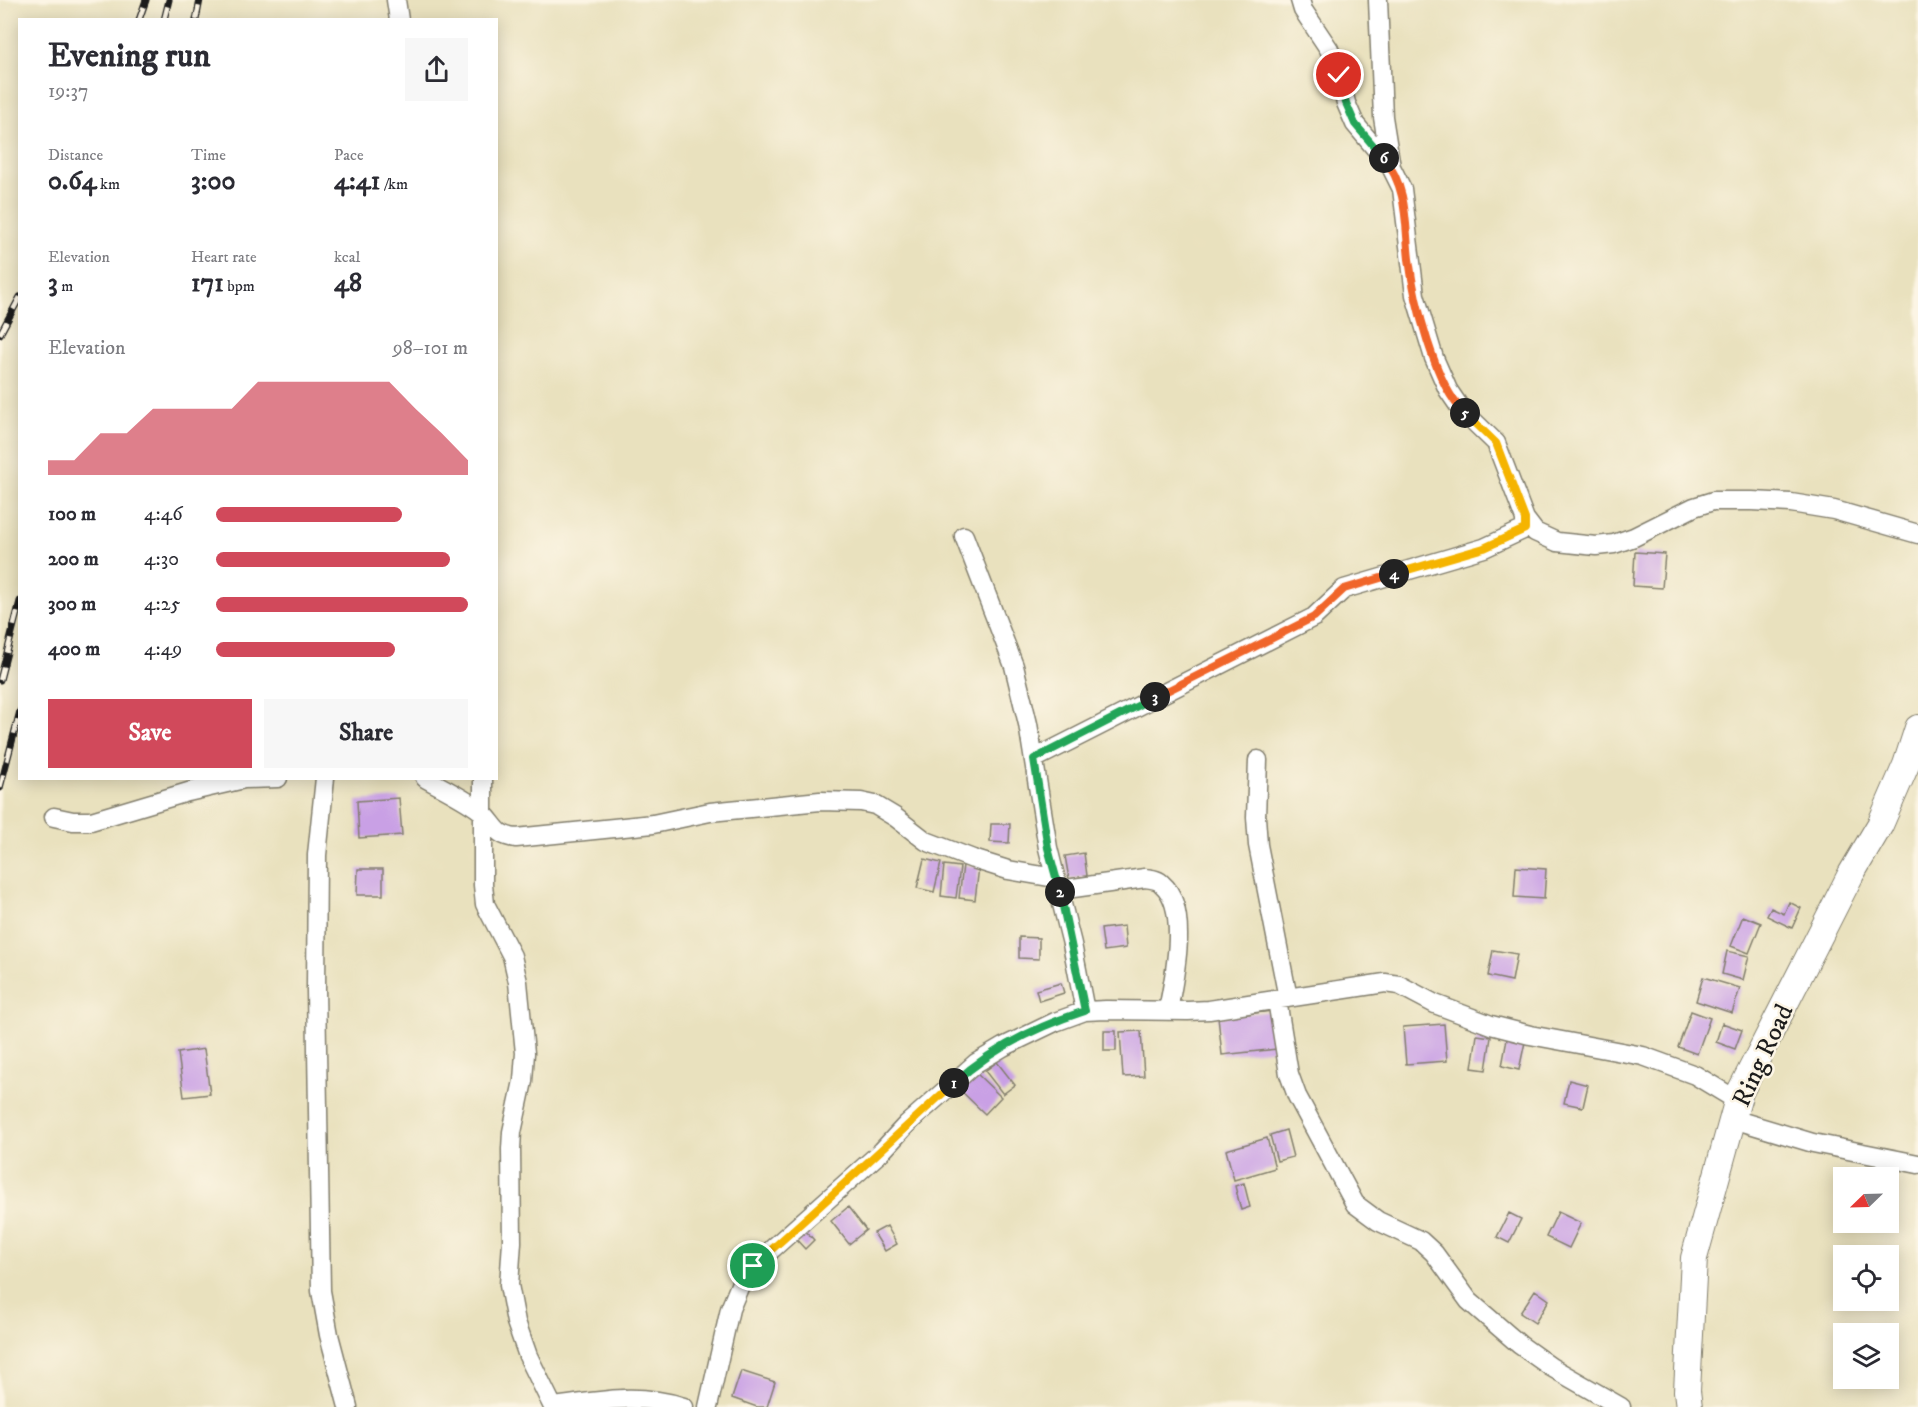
<!DOCTYPE html>
<meta charset="utf-8">
<style>
:root{--surface:#fff;--page:#f7f7f7;--text:#2b2b33;--muted:#7c7c81;--accent:#d1495b}
body{margin:0;font-family:"IM FELL DW Pica",serif;background:var(--page);color:var(--text);height:100vh;display:flex;flex-direction:column;font-size:22px;white-space:nowrap}
*{box-sizing:border-box;margin:0}
p{font-size:20px;color:var(--muted)}
.icon{flex:none;width:33px;height:33px;fill:none;stroke:currentColor;stroke-width:2;stroke-linecap:round;stroke-linejoin:round}
.map{position:relative;flex:1;overflow:hidden}
.drawer{position:absolute;left:18px;top:18px;width:480px;height:762px;display:flex;flex-direction:column;background:var(--surface);border-radius:0px;box-shadow:0 3px 15px #0003}
.drawer>*{flex:none}
.needle{width:39px;rotate:247deg}
.controls{position:absolute;left:1833px;top:1167px;display:grid;gap:12px}
.controls a{display:grid;place-items:center;width:66px;height:66px;border-radius:0px;background:var(--surface);box-shadow:0 3px 15px #0003;font-size:30px}
.pin{position:absolute;display:grid;place-items:center;width:51px;height:51px;color:#fff;margin:-26px;border:3px solid #fff;border-radius:50%;box-shadow:0 2px 6px #0007}
.km{position:absolute;width:30px;height:30px;margin:-15px;border-radius:50%;background:#222;color:#fff;font-size:16px;line-height:30px;text-align:center}
.round{display:grid;place-items:center;flex:none;width:63px;height:63px;border-radius:0px;background:var(--page)}
.head{display:flex;align-items:center;justify-content:space-between;height:102px;padding:0 30px}
h1{font-size:33px;font-weight:800;line-height:45px}
.figures{display:grid;grid-template-columns:repeat(3,1fr);gap:9px;height:102px;padding:6px 30px}
.figures div{display:grid;align-content:center}
.figures b{font-size:26px;font-weight:800}
.figures small{font-size:16px;font-weight:400}
.figures p{font-size:16px}
.chart{height:168px;padding:12px 30px}
.chart p{display:flex;justify-content:space-between}
.chart svg{width:100%;height:108px;margin-top:6px;fill:var(--accent);opacity:.7}
.action{display:flex;gap:12px;margin-top:auto;padding:12px 30px}
.action a{flex:1;height:69px;border-radius:0px;background:var(--accent);color:#fff;font-size:24px;font-weight:800;line-height:69px;text-align:center}
.action a+a{background:var(--page);color:var(--text)}
ul{padding:0 30px;list-style:none;font-size:20px}
li{display:grid;grid-template-columns:96px 72px 1fr;align-items:center;height:45px}
li i{height:15px;border-radius:8px;background:var(--accent)}
.map>svg:first-child{display:block}
.building{fill:#c9a0e5}
.lines{fill:none;stroke-linecap:round;stroke-linejoin:round}
.street-casing{stroke:#827e6d;stroke-width:21}
.secondary-casing{stroke:#827e6d;stroke-width:28}
.street{stroke:#fff;stroke-width:18}
.secondary{stroke:#fff;stroke-width:26}
.rail-casing{stroke:#1c1c1c;stroke-width:7}
.rail{stroke:#fcf5e5;stroke-width:4.5;stroke-dasharray:14;stroke-linecap:butt}
.split-1-casing{stroke:#fff;stroke-width:12}
.split-2-casing{stroke:#fff;stroke-width:12}
.split-3-casing{stroke:#fff;stroke-width:12}
.split-4-casing{stroke:#fff;stroke-width:12}
.split-5-casing{stroke:#fff;stroke-width:12}
.split-6-casing{stroke:#fff;stroke-width:12}
.split-7-casing{stroke:#fff;stroke-width:12}
.split-1{stroke:#f5b400;stroke-width:8}
.split-2{stroke:#22a559;stroke-width:8}
.split-3{stroke:#22a559;stroke-width:8}
.split-4{stroke:#f0652b;stroke-width:8}
.split-5{stroke:#f5b400;stroke-width:8}
.split-6{stroke:#f0652b;stroke-width:8}
.split-7{stroke:#22a559;stroke-width:8}
.labels{text-anchor:middle;stroke-width:5;stroke-linejoin:round;paint-order:stroke}
.street-label{font-size:26px;fill:#1c1c1c;stroke:#fcf5e5}
</style>
<div class="map">
<svg width="1918" height="1407" viewBox="0 0 1918 1407">
<rect width="100%" height="100%" fill="#fcf5e5"/>
<filter id="ink" filterUnits="userSpaceOnUse"><feTurbulence type="fractalNoise" baseFrequency=".0167" numOctaves="2"/><feDisplacementMap in="SourceGraphic" scale="12" xChannelSelector="R" yChannelSelector="G"/><feConvolveMatrix kernelMatrix="1 2 1 2 8 2 1 2 1" color-interpolation-filters="sRGB"/></filter>
<filter id="wash" filterUnits="userSpaceOnUse"><feTurbulence type="fractalNoise" baseFrequency=".008" numOctaves="4" result="noise"/><feDisplacementMap in="SourceGraphic" scale="24" xChannelSelector="R" yChannelSelector="G"/><feGaussianBlur stdDeviation="1.35" result="paint"/><feColorMatrix in="noise" values="0 0 0 0 0 0 0 0 0 0 0 0 0 0 0 0 0 1.4 0 .05"/><feComposite in="paint" operator="in"/></filter>
<g filter="url(#wash)">
<rect width="100%" height="100%" fill="#e9e1be"/>
<g id="blocks">
<path class="building" d="M1635,552L1665,554L1662,588L1633,586Z
M399,798L402,835L359,838L357,801Z
M991,824H1010L1009,843L990,842Z
M1084,853L1087,876L1069,879L1065,856Z
M924,859L941,863L934,892L917,888Z
M944,865L960,867L956,898L941,896Z
M963,865L979,867L975,900L959,898Z
M1516,867L1546,869L1544,899L1514,897Z
M358,869H383V895H357Z
M1789,902L1801,908L1792,928L1767,916L1771,908L1784,914Z
M1743,916L1761,923L1749,953L1731,946Z
M1124,926L1126,948L1104,951L1101,929Z
M1019,937L1039,938V959L1019,958Z
M1493,950L1517,954L1512,981L1488,976Z
M1727,951L1749,956L1743,980L1722,974Z
M1703,977L1740,988L1732,1013L1696,1001Z
M1061,983L1064,993L1039,1001L1036,990Z
M1273,1011L1277,1049L1222,1055L1218,1017Z
M1691,1011L1710,1018L1697,1054L1678,1047Z
M1722,1023L1742,1030L1735,1049L1716,1042Z
M1444,1024L1447,1061L1406,1064L1403,1027Z
M1104,1031H1116V1051H1104Z
M1141,1031L1144,1076L1123,1077L1120,1032Z
M1477,1035L1491,1037L1486,1070L1472,1068Z
M1507,1039L1525,1042L1519,1070L1502,1066Z
M204,1049L210,1094L184,1097L178,1053Z
M997,1062L1015,1085L1003,1094L985,1071Z
M974,1071L1001,1097L985,1114L958,1088Z
M1569,1080L1588,1085L1583,1107L1564,1103Z
M1286,1130L1293,1157L1277,1161L1270,1135Z
M1267,1138L1275,1168L1234,1180L1226,1150Z
M1244,1183L1250,1207L1241,1210L1235,1186Z
M848,1207L866,1230L849,1244L831,1221Z
M1558,1212L1581,1223L1569,1248L1546,1237Z
M1509,1213L1521,1219L1509,1243L1497,1237Z
M887,1226L897,1244L885,1251L874,1233Z
M802,1227L814,1240L805,1249L793,1236Z
M1535,1290L1549,1300L1535,1323L1520,1313Z
M741,1371L775,1382L767,1407H757L732,1398Z"/>
</g>
</g>
<g filter="url(#ink)">
<use href="#blocks" fill-opacity="0" stroke="#827e6d" stroke-width="1.5"/>
<g class="lines">
<defs>
<path id="street" d="M396,0L399,20
M1300,0L1303,10L1329,49L1339,75L1346,103L1355,124L1391,167L1402,189L1415,295L1434,358L1448,390L1461,409L1496,443L1525,519L1535,532L1557,542L1596,546L1614,544L1634,537L1694,507L1713,501H1752L1791,503L1834,510L1918,534
M1378,0L1383,117L1391,167
M964,536L1014,666L1028,724L1048,848L1072,944L1085,1011
M1034,759L1314,617L1344,589L1484,548L1525,529V519
M1258,760L1256,817L1258,845L1288,998
M325,778L317,855L316,989L321,1291L329,1335L348,1407
M425,778C439,786 473,803 483,813C497,827 495,835 516,838L653,824L710,812L820,801L861,802L875,805L895,817L926,841L973,859L1008,870L1055,878
M483,778V885L485,904L512,956L518,982L525,1053L523,1081L512,1132L511,1149L512,1242L509,1285L516,1322L528,1356L553,1407
M54,817L73,821H91L188,792L227,783L244,779L278,778
M1059,890L1145,878C1151,879 1158,879 1162,884C1190,908 1174,979 1168,1010
M1277,1000L1289,1074L1297,1096L1355,1204L1378,1221L1421,1241L1434,1253L1469,1301L1520,1345L1551,1367L1621,1407
M1733,1119L1813,1143L1918,1164
M554,1407C602,1401 636,1392 684,1407
M708,1407L730,1309L740,1285L753,1266L882,1151L907,1124L976,1063L1003,1047L1055,1022L1085,1011L1106,1010L1188,1011L1209,1010L1385,983L1399,985L1435,1004L1491,1025L1530,1035L1643,1056L1695,1075L1738,1101"/>
<path id="secondary" d="M1689,1407L1687,1391L1694,1258L1740,1092L1851,874L1880,825L1906,765L1918,728"/>
</defs>
<use href="#street" class="street-casing"/>
<use href="#secondary" class="secondary-casing"/>
<use href="#street" class="street"/>
<use href="#secondary" class="secondary"/>
<defs>
<path id="rail" d="M139,20L146,0
M164,20L169,0
M196,20L200,0
M0,334L20,297
M0,680L20,601
M0,788L20,711"/>
</defs>
<use href="#rail" class="rail-casing"/>
<use href="#rail" class="rail"/>
</g>
</g>
<g class="lines" filter="url(#ink)">
<defs>
<path id="split-1" d="M753,1266C821,1206 887,1144 954,1083"/>
<path id="split-2" d="M954,1083C991,1049 1038,1026 1085,1011L1060,892"/>
<path id="split-3" d="M1060,892L1048,848L1034,759L1155,697"/>
<path id="split-4" d="M1155,697L1314,617L1344,589L1394,574"/>
<path id="split-5" d="M1394,574L1484,548L1525,529V519L1496,443L1465,413"/>
<path id="split-6" d="M1384,158C1408,188 1405,224 1409,259C1414,299 1435,387 1465,413"/>
<path id="split-7" d="M1339,75L1346,103L1355,124L1384,158"/>
</defs>
<use href="#split-1" class="split-1-casing"/>
<use href="#split-2" class="split-2-casing"/>
<use href="#split-3" class="split-3-casing"/>
<use href="#split-4" class="split-4-casing"/>
<use href="#split-5" class="split-5-casing"/>
<use href="#split-6" class="split-6-casing"/>
<use href="#split-7" class="split-7-casing"/>
<use href="#split-1" class="split-1"/>
<use href="#split-2" class="split-2"/>
<use href="#split-3" class="split-3"/>
<use href="#split-4" class="split-4"/>
<use href="#split-5" class="split-5"/>
<use href="#split-6" class="split-6"/>
<use href="#split-7" class="split-7"/>
</g>
<g class="labels">
<g class="street-label">
<text transform="translate(1762 1055) rotate(-65)" y="9">Ring Road</text>
</g>
</g>
</svg>
<div class="controls">
<a><svg class="needle" viewBox="-14 -14 28 28"><path d="M0-13l5 13h-10z" fill="#e53935"/><path d="M0 13l5-13h-10z" fill="#7c7c81"/></svg></a>
<a><svg class="icon" aria-label="locate" viewBox="0 0 24 24"><circle cx="12" cy="12" r="6"/><path d="M12 2v4M12 18v4M2 12h4M18 12h4"/></svg></a>
<a><svg class="icon" aria-label="layers" viewBox="0 0 24 24"><path d="M12 4l9 5-9 5-9-5zM3 14l9 5 9-5"/></svg></a>
</div>
<div class="pin" style="left:753px;top:1266px;background:#1e9e55"><svg class="icon" aria-label="arrive" viewBox="0 0 24 24"><path d="M6 21V4h12l-3 4 3 4H6"/></svg></div>
<div class="pin" style="left:1339px;top:75px;background:#d93025"><svg class="icon" aria-label="check" viewBox="0 0 24 24"><path d="M5 12l5 5 9-10"/></svg></div>
<b class="km" style="left:954px;top:1083px">1</b>
<b class="km" style="left:1060px;top:892px">2</b>
<b class="km" style="left:1155px;top:697px">3</b>
<b class="km" style="left:1394px;top:574px">4</b>
<b class="km" style="left:1465px;top:413px">5</b>
<b class="km" style="left:1384px;top:158px">6</b>
<section class="drawer">
<div class="head"><div><h1>Evening run</h1><p>19:37</p></div><a class="round"><svg class="icon" aria-label="share" viewBox="0 0 24 24"><path d="M12 15V3M7 8l5-5 5 5M5 13v7h14v-7"/></svg></a></div>
<div class="figures">
<div><p>Distance</p><b>0.64<small> km</small></b></div>
<div><p>Time</p><b>3:00</b></div>
<div><p>Pace</p><b>4:41<small> /km</small></b></div>
</div>
<div class="figures">
<div><p>Elevation</p><b>3<small> m</small></b></div>
<div><p>Heart rate</p><b>171<small> bpm</small></b></div>
<div><p>kcal</p><b>48</b></div>
</div>
<div class="chart"><p><span>Elevation</span>98–101 m</p>
<svg viewBox="0 0 160 44" preserveAspectRatio="none"><path d="M0 44V38L10 38L20 27L30 27L40 17L50 17L60 17L70 17L80 6L90 6L100 6L110 6L120 6L130 6L140 17L150 27L160 38V44z"/></svg>
</div>
<ul>
<li><b>100 m</b>4:46<i style="width:74%"></i></li>
<li><b>200 m</b>4:30<i style="width:93%"></i></li>
<li><b>300 m</b>4:25<i style="width:100%"></i></li>
<li><b>400 m</b>4:49<i style="width:71%"></i></li>
</ul>
<div class="action"><a>Save</a><a>Share</a></div>
</section>
</div>
